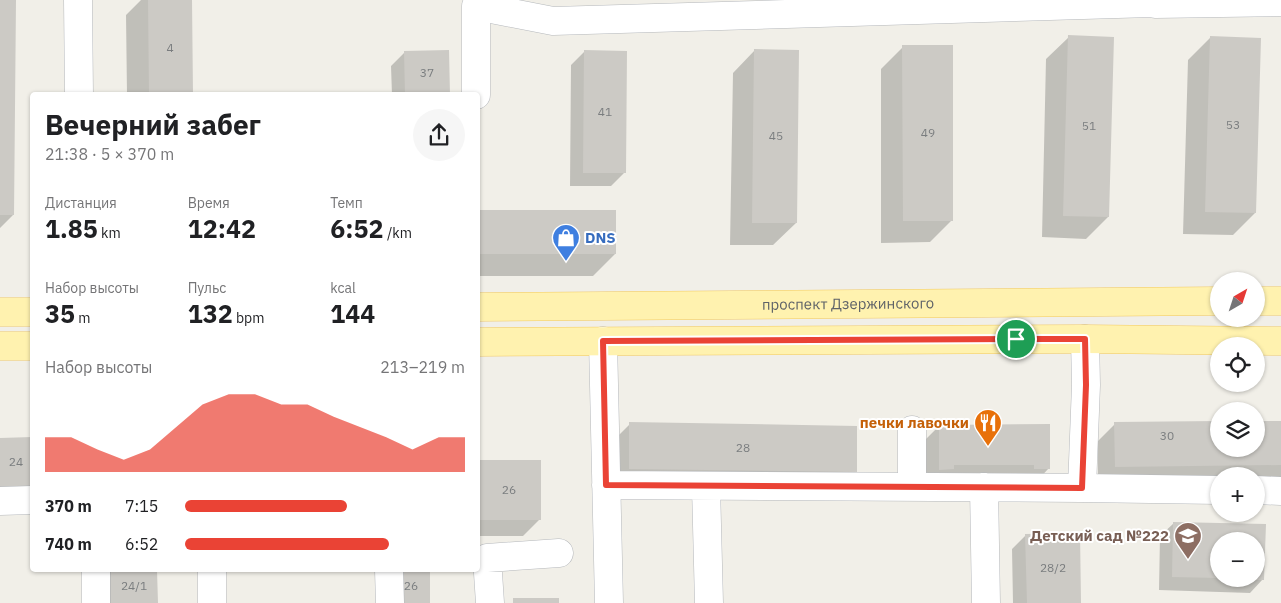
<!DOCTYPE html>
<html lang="ru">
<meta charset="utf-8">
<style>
:root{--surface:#fff;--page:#f6f6f6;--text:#202124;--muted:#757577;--accent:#ea4335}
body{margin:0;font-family:"IBM Plex Sans",sans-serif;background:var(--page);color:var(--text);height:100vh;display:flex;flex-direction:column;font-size:19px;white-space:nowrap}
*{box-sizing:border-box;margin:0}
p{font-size:16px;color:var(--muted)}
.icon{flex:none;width:28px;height:28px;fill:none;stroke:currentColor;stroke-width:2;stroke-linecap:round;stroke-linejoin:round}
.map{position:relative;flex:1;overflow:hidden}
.drawer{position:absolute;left:30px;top:92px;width:450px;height:480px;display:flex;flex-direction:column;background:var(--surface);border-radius:5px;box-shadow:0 1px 4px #0004}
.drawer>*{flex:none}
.needle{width:32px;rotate:39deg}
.tools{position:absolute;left:1210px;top:272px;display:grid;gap:10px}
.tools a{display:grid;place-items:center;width:55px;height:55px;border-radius:50%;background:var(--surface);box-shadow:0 1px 4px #0004;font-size:25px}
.pin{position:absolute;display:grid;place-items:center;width:42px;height:42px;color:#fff;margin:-21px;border:2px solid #fff;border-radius:50%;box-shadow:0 1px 5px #0007}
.round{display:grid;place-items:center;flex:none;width:52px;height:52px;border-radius:26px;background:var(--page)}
.summary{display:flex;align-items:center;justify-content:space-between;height:85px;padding:0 15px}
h1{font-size:28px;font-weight:700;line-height:38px}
.metrics{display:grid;grid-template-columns:repeat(3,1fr);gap:8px;height:85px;padding:5px 15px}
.metrics div{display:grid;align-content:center}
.metrics b{font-size:25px;font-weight:700}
.metrics small{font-size:14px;font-weight:400}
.metrics p{font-size:14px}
.chart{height:140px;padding:10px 15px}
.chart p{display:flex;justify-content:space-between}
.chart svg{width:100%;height:90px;margin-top:5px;fill:var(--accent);opacity:.7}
ul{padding:0 15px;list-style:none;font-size:16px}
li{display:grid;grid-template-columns:80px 60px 1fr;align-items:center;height:38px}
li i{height:12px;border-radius:6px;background:var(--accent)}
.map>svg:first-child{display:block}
.shadow{fill:#0003;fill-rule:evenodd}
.building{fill:#cccac5}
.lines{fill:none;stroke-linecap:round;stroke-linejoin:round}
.minor-casing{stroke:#b5b8bc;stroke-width:29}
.major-casing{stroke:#f2c960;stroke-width:29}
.minor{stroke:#fff;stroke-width:28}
.major{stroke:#fff2af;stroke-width:28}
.route-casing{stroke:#fff;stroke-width:10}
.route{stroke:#ea4335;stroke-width:6}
.labels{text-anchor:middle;stroke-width:4;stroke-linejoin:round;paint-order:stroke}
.number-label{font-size:12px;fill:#7a7d7f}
.shop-label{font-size:15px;font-weight:bold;fill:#366cbe;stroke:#fff;text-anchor:start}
.street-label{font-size:15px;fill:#5f6368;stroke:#fff}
.food-label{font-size:15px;font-weight:bold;fill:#c56008;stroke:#fff;text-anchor:end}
.education-label{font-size:15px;font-weight:bold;fill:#785e54;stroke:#fff;text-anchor:end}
</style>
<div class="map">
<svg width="1281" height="603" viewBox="0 0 1281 603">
<rect width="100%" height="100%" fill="#f1efe8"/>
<path class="shadow" d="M0,0H15L13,215L0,228Z
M141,0H191L192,95H127L126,15Z
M1069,37L1108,217L1086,239L1042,237L1046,59Z
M1210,38L1255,213L1233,235L1183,234L1188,60Z
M903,47L952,220L930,242L881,243V69Z
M755,50L796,223L773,245H730L733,73Z
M585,51L624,173L611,186H570L571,65Z
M404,53L449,95H392L391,66Z
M615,211V254L593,276H478V212Z
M1281,422V482H1256V476H1219L1098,484V441L1115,424L1219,449H1256Z
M630,424L856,472L838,489L612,486L613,441Z
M939,426L1049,468L1036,482L926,483V439Z
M0,439H32V508L0,509Z
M478,461L540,462V519L523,536H478Z
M1174,523L1264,526L1263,579L1250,593L1159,590L1160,536ZM1219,541H1256V579H1219Z
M1026,535L1080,603H1013L1012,549Z
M94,570H156V603H95Z"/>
<path class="building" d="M0,0H16L14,215H0Z
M148,0H192L193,95H149Z
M1068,35L1114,37L1109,217L1063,216Z
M1210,36L1261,38L1256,213L1205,212Z
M902,45H953V221H903Z
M754,49L799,50L797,223H752Z
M449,50L450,95H405L404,51Z
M584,50L627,51L626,173H583Z
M478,210H616V254H478Z
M1219,421V449H1256V421H1281V465L1115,467L1114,422Z
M629,422L857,426V472L629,469Z
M1050,424V469H1034V465H954V469L939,470V425Z
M32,437V487H0V438Z
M478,460H541V520H478Z
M1173,522L1266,524L1264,580H1256V541H1219V578L1172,577Z
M1080,533L1081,603H1027L1025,534Z
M111,570H157L158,603H111Z
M393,570H430V603H392Z
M513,598H559V603H513Z"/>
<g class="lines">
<defs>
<path id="minor" d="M78,0L79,95
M1151,0V3L1155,4L1281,2
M476,95V6L553,21L1151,3
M603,341L609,603
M606,485L1082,488L1086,385L1085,339
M706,486L709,603
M912,487V430
M984,487L986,603
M1082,488L1219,490
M1256,490L1281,491
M0,501L32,500
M96,570V603
M389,570L390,603
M212,603V570
M490,603L487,558L559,553"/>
<g id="major">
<path d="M1256,301H1281"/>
<path id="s1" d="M478,307L1219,301"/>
<path d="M0,312H32"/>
<path d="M478,342L1085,339L1281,341"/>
<path d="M0,346H32"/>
</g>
</defs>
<use href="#minor" class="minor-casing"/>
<use href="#major" class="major-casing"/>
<use href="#minor" class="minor"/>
<use href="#major" class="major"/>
</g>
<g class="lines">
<defs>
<path id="route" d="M1016,339H1085L1086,385L1082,488L606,485L603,341Z"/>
</defs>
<use href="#route" class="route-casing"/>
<use href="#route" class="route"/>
</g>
<defs>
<symbol id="shop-pin" viewBox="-11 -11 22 30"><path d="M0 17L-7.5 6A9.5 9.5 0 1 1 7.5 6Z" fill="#3f7fe0" stroke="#fff"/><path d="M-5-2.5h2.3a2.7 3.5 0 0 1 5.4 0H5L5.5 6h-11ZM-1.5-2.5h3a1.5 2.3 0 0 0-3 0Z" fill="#fff"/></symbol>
<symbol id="restaurant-pin" viewBox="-11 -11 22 30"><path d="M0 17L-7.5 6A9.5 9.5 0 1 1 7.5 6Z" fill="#e8710a" stroke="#fff"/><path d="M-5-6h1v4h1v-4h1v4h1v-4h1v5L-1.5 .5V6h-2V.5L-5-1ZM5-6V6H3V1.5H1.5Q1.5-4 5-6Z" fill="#fff"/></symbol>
<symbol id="school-pin" viewBox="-11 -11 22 30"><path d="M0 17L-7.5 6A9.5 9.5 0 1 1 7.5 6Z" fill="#8d6e63" stroke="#fff"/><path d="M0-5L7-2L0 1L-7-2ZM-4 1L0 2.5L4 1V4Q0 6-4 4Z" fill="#fff"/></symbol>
</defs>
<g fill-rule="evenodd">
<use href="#shop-pin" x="550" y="222" width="32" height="43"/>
<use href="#restaurant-pin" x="972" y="407" width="32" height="43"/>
<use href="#school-pin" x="1172" y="520" width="32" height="43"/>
</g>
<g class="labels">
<g class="number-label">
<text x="170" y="52">4</text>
<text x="427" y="77">37</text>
<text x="605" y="116">41</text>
<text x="1233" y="129">53</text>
<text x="1089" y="130">51</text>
<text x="928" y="137">49</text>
<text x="776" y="140">45</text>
<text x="1167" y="440">30</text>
<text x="743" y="452">28</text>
<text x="16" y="466">24</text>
<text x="509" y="494">26</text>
<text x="1053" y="572">28/2</text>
<text x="134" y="590">24/1</text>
<text x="411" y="590">26</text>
</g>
<g class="shop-label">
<text x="585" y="243">DNS</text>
</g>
<g class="street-label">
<text dy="5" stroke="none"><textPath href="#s1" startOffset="370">проспект Дзержинского</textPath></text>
</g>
<g class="food-label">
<text x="969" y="428">печки лавочки</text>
</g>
<g class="education-label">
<text x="1169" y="541">Детский сад №222</text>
</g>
</g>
</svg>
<div class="tools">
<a><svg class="needle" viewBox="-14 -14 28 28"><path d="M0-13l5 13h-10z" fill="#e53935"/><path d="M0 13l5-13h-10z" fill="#757577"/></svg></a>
<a><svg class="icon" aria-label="locate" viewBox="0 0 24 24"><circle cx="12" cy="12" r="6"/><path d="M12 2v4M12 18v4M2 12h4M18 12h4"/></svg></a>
<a><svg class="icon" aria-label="layers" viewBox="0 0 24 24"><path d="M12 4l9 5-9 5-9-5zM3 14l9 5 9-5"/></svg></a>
<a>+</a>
<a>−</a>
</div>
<div class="pin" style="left:1016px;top:339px;background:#1e9e55"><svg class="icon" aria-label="arrive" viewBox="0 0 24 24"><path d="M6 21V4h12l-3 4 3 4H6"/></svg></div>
<section class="drawer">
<div class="summary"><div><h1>Вечерний забег</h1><p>21:38 · 5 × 370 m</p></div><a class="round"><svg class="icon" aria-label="share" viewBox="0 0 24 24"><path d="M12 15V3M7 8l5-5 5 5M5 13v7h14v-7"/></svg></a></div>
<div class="metrics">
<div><p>Дистанция</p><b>1.85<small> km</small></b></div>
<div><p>Время</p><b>12:42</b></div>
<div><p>Темп</p><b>6:52<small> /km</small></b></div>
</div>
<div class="metrics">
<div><p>Набор высоты</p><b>35<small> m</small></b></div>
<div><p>Пульс</p><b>132<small> bpm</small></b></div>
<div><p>kcal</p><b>144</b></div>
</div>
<div class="chart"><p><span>Набор высоты</span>213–219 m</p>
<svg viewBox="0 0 160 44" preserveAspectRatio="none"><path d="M0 44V27L10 27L20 33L30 38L40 33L50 22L60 11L70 6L80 6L90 11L100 11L110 17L120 22L130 27L140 33L150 27L160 27V44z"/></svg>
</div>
<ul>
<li><b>370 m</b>7:15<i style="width:58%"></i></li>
<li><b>740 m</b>6:52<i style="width:73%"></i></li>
</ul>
</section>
</div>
